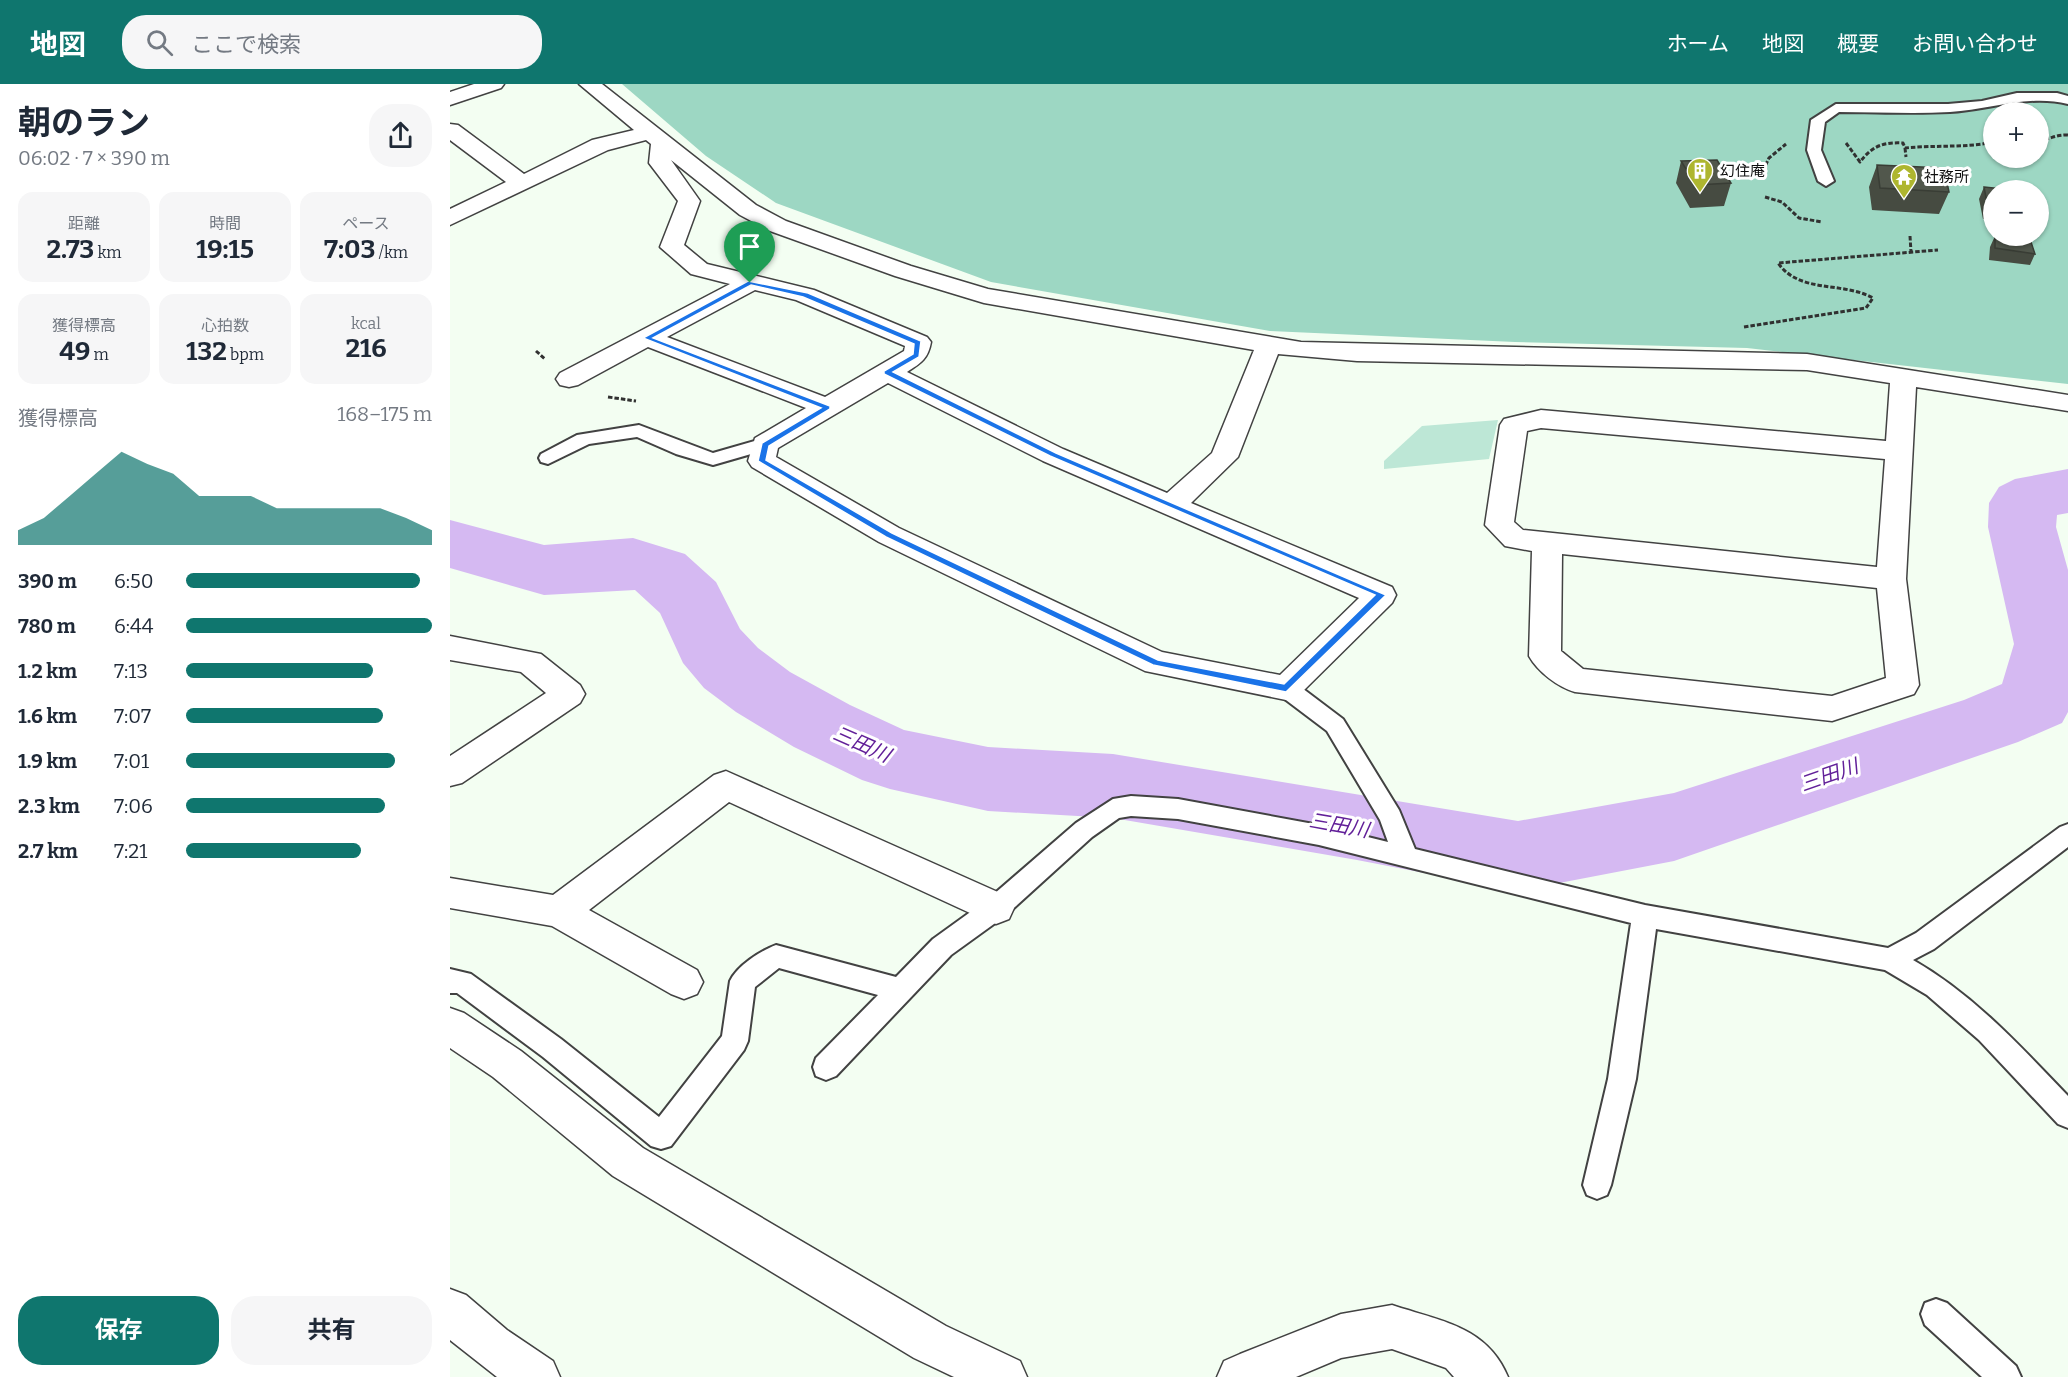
<!DOCTYPE html>
<html lang="ja">
<meta charset="utf-8">
<style>
:root{--surface:#fff;--page:#f6f6f7;--text:#1f2937;--muted:#747a83;--accent:#0f766e}
body{margin:0;font-family:Bitter,"Noto Sans JP",serif;background:var(--page);color:var(--text);height:100vh;display:flex;flex-direction:column;font-size:22px;white-space:nowrap}
*{box-sizing:border-box;margin:0}
p{font-size:20px;color:var(--muted)}
.icon{flex:none;width:33px;height:33px;fill:none;stroke:currentColor;stroke-width:2;stroke-linecap:round;stroke-linejoin:round}
.map{position:relative;flex:1;overflow:hidden}
.panel{display:flex;flex-direction:column;background:var(--surface);width:450px}
.panel>*{flex:none}
.controls{position:absolute;left:1533px;top:18px;display:grid;gap:12px}
.controls a{display:grid;place-items:center;width:66px;height:66px;border-radius:50%;background:var(--surface);box-shadow:0 2px 4px #0004;font-size:30px}
.pin{position:absolute;display:grid;place-items:center;width:51px;height:51px;color:#fff;margin:-62px -26px;border-radius:50% 50% 50% 0;rotate:-45deg;box-shadow:0 0 6px #0007}
.pin .icon{rotate:45deg}
.round{display:grid;place-items:center;flex:none;width:63px;height:63px;border-radius:24px;background:var(--page)}
.headline{display:flex;align-items:center;justify-content:space-between;height:102px;padding:0 18px}
h1{font-size:33px;font-weight:700;line-height:45px}
.metrics{display:grid;grid-template-columns:repeat(3,1fr);gap:9px;height:102px;padding:6px 18px}
.metrics div{display:grid;align-content:center;border-radius:15px;background:var(--page);text-align:center}
.metrics b{font-size:26px;font-weight:700}
.metrics small{font-size:16px;font-weight:400}
.metrics p{font-size:16px}
.chart{height:168px;padding:12px 18px}
.chart p{display:flex;justify-content:space-between}
.chart svg{width:100%;height:108px;margin-top:6px;fill:var(--accent);opacity:.7}
.primary-button{display:flex;gap:12px;margin-top:auto;padding:12px 18px}
.primary-button a{flex:1;height:69px;border-radius:24px;background:var(--accent);color:#fff;font-size:24px;font-weight:700;line-height:69px;text-align:center}
.primary-button a+a{background:var(--page);color:var(--text)}
ul{padding:0 18px;list-style:none;font-size:20px}
li{display:grid;grid-template-columns:96px 72px 1fr;align-items:center;height:45px}
li i{height:15px;border-radius:8px;background:var(--accent)}
header{display:flex;align-items:center;gap:36px;box-sizing:border-box;height:84px;padding:0 30px;background:var(--accent);color:#fff}
header strong{font-size:28px}
nav{display:flex;gap:33px;margin-inline-start:auto;font-size:21px}
.search{width:420px;height:54px;background:var(--page);display:flex;align-items:center;gap:15px;box-sizing:border-box;padding:0 21px;border-radius:24px;color:var(--muted);font-size:22px}
main{display:flex;flex:1;min-height:0}
.map>svg:first-child{display:block}
.green{fill:#bde7d6}
.forest{fill:#9dd7c3;fill-rule:evenodd}
.lines{fill:none;stroke-linecap:round;stroke-linejoin:round}
.river{fill:#d5b9f2;fill-rule:evenodd}
.lane-casing{stroke:#424242;stroke-width:4}
.street-casing{stroke:#424242;stroke-width:3}
.path{stroke:#313131;stroke-width:3;stroke-dasharray:4.5 2;stroke-linecap:butt}
.lane{fill:#fff;fill-rule:evenodd}
.street{fill:#fff;fill-rule:evenodd}
.wall{fill:#464b41}
.building{fill:#51574c;stroke:#393d35;stroke-width:1.5}
.route{fill:#1a73e8;stroke:#fff;stroke-width:1.5;fill-rule:evenodd}
.labels{text-anchor:middle;stroke-width:6;stroke-linejoin:round;paint-order:stroke}
.far-poi-label{font-size:15px;fill:#0f0f0f;stroke:#fff;text-anchor:start}
.water-label{font-size:20px;font-style:italic;fill:#622099;stroke:#fff}
</style>
<header>
<strong>地図</strong>
<div class="search"><svg class="icon" aria-label="search" viewBox="0 0 24 24"><circle cx="10" cy="10" r="6"/><path d="M15 15l6 6"/></svg>ここで検索</div>
<nav><a>ホーム</a><a>地図</a><a>概要</a><a>お問い合わせ</a></nav>
</header>
<main>
<section class="panel">
<div class="headline"><div><h1>朝のラン</h1><p>06:02 · 7 × 390 m</p></div><a class="round"><svg class="icon" aria-label="share" viewBox="0 0 24 24"><path d="M12 15V3M7 8l5-5 5 5M5 13v7h14v-7"/></svg></a></div>
<div class="metrics">
<div><p>距離</p><b>2.73<small> km</small></b></div>
<div><p>時間</p><b>19:15</b></div>
<div><p>ペース</p><b>7:03<small> /km</small></b></div>
</div>
<div class="metrics">
<div><p>獲得標高</p><b>49<small> m</small></b></div>
<div><p>心拍数</p><b>132<small> bpm</small></b></div>
<div><p>kcal</p><b>216</b></div>
</div>
<div class="chart"><p><span>獲得標高</span>168–175 m</p>
<svg viewBox="0 0 160 44" preserveAspectRatio="none"><path d="M0 44V38L10 33L20 24L30 15L40 6L50 11L60 15L70 24L80 24L90 24L100 29L110 29L120 29L130 29L140 29L150 33L160 38V44z"/></svg>
</div>
<ul>
<li><b>390 m</b>6:50<i style="width:95%"></i></li>
<li><b>780 m</b>6:44<i style="width:100%"></i></li>
<li><b>1.2 km</b>7:13<i style="width:76%"></i></li>
<li><b>1.6 km</b>7:07<i style="width:80%"></i></li>
<li><b>1.9 km</b>7:01<i style="width:85%"></i></li>
<li><b>2.3 km</b>7:06<i style="width:81%"></i></li>
<li><b>2.7 km</b>7:21<i style="width:71%"></i></li>
</ul>
<div class="primary-button"><a>保存</a><a>共有</a></div>
</section>
<div class="map">
<svg width="1618" height="1293" viewBox="0 0 1618 1293">
<rect width="100%" height="100%" fill="#f3fef2"/>
<path class="green" d="M1048,336L1039,375L934,385V377L972,342Z"/>
<path class="forest" d="M172,0H1618V300L1297,264L1065,258L820,247L541,198L326,119L256,72ZM1544,28H1588V74H1544ZM1544,106H1588V152H1544Z"/>
<g class="lines">
<path class="river" d="M1618,385V429L1607,431L1606,443L1618,486V628L1612,639L1568,658L1224,777L1068,807L907,776L663,734L538,727L440,705L412,696L344,663L286,628L254,604L233,579L210,529L185,506L94,511L0,484V436L94,461L183,454L235,470L266,498L290,545L308,564L340,588L400,621L454,646L538,663L663,670L1068,737L1224,709L1514,616L1552,600L1564,560L1538,443L1539,419L1549,403L1565,395Z"/>
<defs>
<path id="lane" d="M1567,9H1607L1618,12V20C1578,10 1539,26 1500,28C1463,30 1426,28 1389,28L1375,38L1371,66L1384,97L1376,102L1368,97L1357,66L1361,36L1386,20H1498L1532,17Z
M189,341L263,369L315,354L324,360L322,364L263,381L226,370L187,353L139,360L98,380L91,378L89,374L91,370L127,351Z
M836,596L844,598L893,635L949,726L965,765L1195,821L1438,864L1466,849L1610,743L1618,740V763L1484,865L1463,876C1524,911 1570,962 1618,1012V1044L1608,1040L1529,956L1477,911L1435,886L1206,845L1186,995L1161,1101L1157,1111L1147,1115L1137,1111L1133,1101L1158,995L1181,839L869,761L728,735L681,732L669,734L642,753L555,832L501,871L386,992L376,996L366,992L363,983L366,974L428,911L329,884L305,903L298,957L294,966L221,1062L211,1065L201,1062L93,973L7,909H0V885L21,890L111,955L209,1033L272,952L280,897C287,882 310,867 326,861L446,893L483,855L537,816L626,739L663,715L681,712L728,715L869,741L938,758L930,736L877,647L828,610L825,604L828,598Z
M1486,1215L1497,1219L1566,1282L1571,1293H1532L1475,1241L1471,1230L1475,1219Z"/>
<path id="street" d="M24,0H54L51,4L0,21V8Z
M129,0H152L306,121L336,137L461,182L538,205L851,258L1357,270L1618,311V327L1466,303L1456,495L1469,601L1464,610L1382,637L1125,608C1108,603 1088,588 1079,572L1082,467L1055,462L1035,441L1050,341L1054,335L1091,326L1436,357L1440,299L1357,286L907,277L828,270L788,373L741,419L942,503L946,511L942,519L847,613L836,616L695,587L429,458L302,383L298,377L305,354L356,324L198,263L128,301L119,303L110,301L106,295L110,289L280,200L241,190L210,163L228,117L199,79L201,60L196,56L158,66L0,141V125L56,98L0,56V40L8,41L74,90L142,56L184,46ZM221,76L290,131L320,147L445,192L534,219L804,266L762,369L717,409L613,365L457,288C471,279 478,275 481,258L477,253L364,206L257,180L234,161L250,117ZM305,206L346,216L455,262L454,267L375,313L217,253ZM438,299L593,377L909,514L830,591L712,568L449,444L326,373L328,364ZM1091,344L1435,375L1427,483L1073,446L1064,438L1077,347ZM1112,470L1427,504L1436,594L1382,612L1133,585L1111,567Z
M0,552L91,570L130,601L135,610L130,619L12,699L0,702V672L96,609L71,588L0,576Z
M276,687L559,813L564,824L559,835L546,840L533,835L279,718L139,826L247,886L253,898L247,910L234,915L221,910L102,842L0,824V794L103,811L264,691Z
M0,924L14,929L71,967L193,1064L496,1242L570,1277L577,1293H504L464,1274L163,1092L43,993L0,964Z
M0,1205L16,1211L57,1246L103,1277L110,1293H47L0,1256Z
M942,1221C990,1237 1037,1242 1058,1293H1004L996,1284L942,1265L891,1274L846,1293H767L774,1277L790,1270L891,1230Z"/>
</defs>
<use href="#lane" class="lane-casing"/>
<use href="#street" class="street-casing"/>
<path class="path" d="M1588,56C1599,56 1607,50 1618,51
M1396,59L1410,78C1422,62 1433,58 1453,59L1455,64C1484,61 1516,64 1544,58
M1455,64L1456,73
M1310,93L1319,74L1336,60
M1315,113L1332,118L1349,134L1372,138
M1460,152L1461,168
M1294,243L1416,224L1423,214C1392,197 1350,210 1328,179L1488,166
M86,267L95,275
M158,313L186,317"/>
<use href="#lane" class="lane"/>
<use href="#street" class="street"/>
</g>
<path class="wall" d="M1231,77L1281,99L1274,122L1240,124L1226,99Z
M1427,81L1499,108L1489,130L1422,126L1419,103Z
M1534,103L1544,106V136L1533,135L1529,115Z
M1545,152L1585,170L1580,181L1539,176L1540,163Z"/>
<path class="building" d="M1267,76L1281,99L1246,101L1231,77Z
M1427,81L1494,84L1499,108L1430,104Z
M1534,103L1563,106H1564H1544V124H1538Z
M1545,152L1580,155L1585,170L1545,164Z"/>
<path class="route" d="M298,197L358,209L471,257L469,273L443,288L606,369L936,511L836,608L703,581L436,453L308,377L312,359L371,324L193,254ZM301,201L353,213L464,260L463,270L434,287V290L600,372L925,511L834,600L708,576L442,449L316,376L319,362L380,325V322L203,254Z"/>
<defs>
<symbol id="building-pin" viewBox="-11 -11 22 30"><path d="M0 17L-7.5 6A9.5 9.5 0 1 1 7.5 6Z" fill="#aeb62f" stroke="#fff"/><path d="M-4-6H4V6H1V3H-1V6H-4ZM-2.5-4.3h1.7v1.8h-1.7ZM.8-4.3h1.7v1.8H.8ZM-2.5-1h1.7V.8h-1.7ZM.8-1h1.7V.8H.8Z" fill="#fff"/></symbol>
<symbol id="temple-pin" viewBox="-11 -11 22 30"><path d="M0 17L-7.5 6A9.5 9.5 0 1 1 7.5 6Z" fill="#aeb62f" stroke="#fff"/><path d="M0-6L5-2H3V0L6.5 2.5H4V6H1.5V3h-3V6H-4V2.5H-6.5L-3 0V-2H-5Z" fill="#fff"/></symbol>
</defs>
<g fill-rule="evenodd">
<use href="#building-pin" x="1235" y="72" width="30" height="40"/>
<use href="#temple-pin" x="1439" y="78" width="30" height="40"/>
</g>
<g class="labels">
<g class="far-poi-label">
<text x="1270" y="92">幻住庵</text>
<text x="1474" y="98">社務所</text>
</g>
<g class="water-label">
<text transform="translate(412 660) rotate(24)" y="7">三田川</text>
<text transform="translate(1379 691) rotate(-19)" y="7">三田川</text>
<text transform="translate(889 741) rotate(10)" y="7">三田川</text>
</g>
</g>
</svg>
<div class="controls">
<a>+</a>
<a>−</a>
</div>
<div class="pin" style="left:300px;top:199px;background:#1e9e55"><svg class="icon" aria-label="arrive" viewBox="0 0 24 24"><path d="M6 21V4h12l-3 4 3 4H6"/></svg></div>
</div>
</main>
